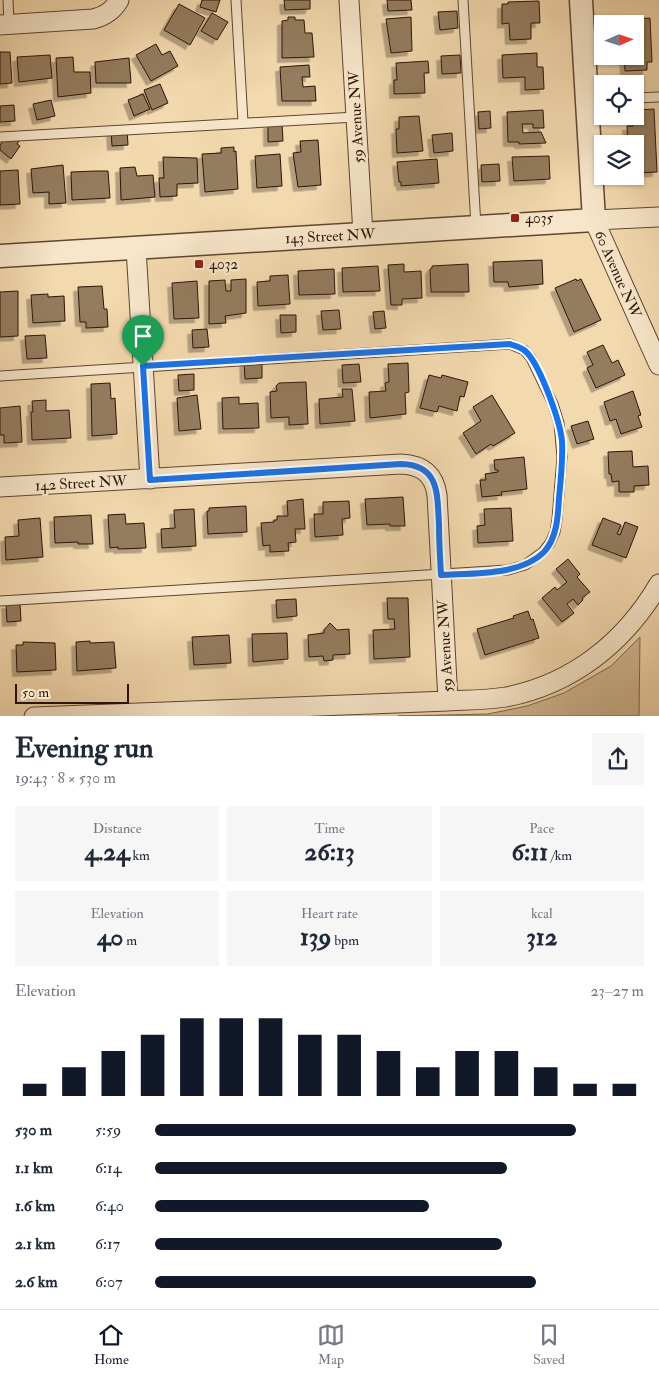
<!DOCTYPE html>
<meta charset="utf-8">
<style>
:root{--surface:#fff;--page:#f6f6f7;--text:#1f2937;--muted:#747a83;--line:#e0e1e3;--accent:#111827}
body{margin:0;font-family:"IM FELL Double Pica",serif;background:var(--page);color:var(--text);height:100vh;display:flex;flex-direction:column;font-size:19px;white-space:nowrap}
*{box-sizing:border-box;margin:0}
p{font-size:16px;color:var(--muted)}
.icon{flex:none;width:28px;height:28px;fill:none;stroke:currentColor;stroke-width:2;stroke-linecap:round;stroke-linejoin:round}
.map{position:relative;height:716px;overflow:hidden}
.side{display:flex;flex-direction:column;background:var(--surface);flex:1}
.side>*{flex:none}
.needle{width:32px;rotate:87deg}
.tools{position:absolute;left:594px;top:15px;display:grid;gap:10px}
.tools a{display:grid;place-items:center;width:50px;height:50px;border-radius:0px;background:var(--surface);box-shadow:0 1px 4px #0004;font-size:25px}
.scale{position:absolute;left:15px;bottom:12px;width:114px;box-sizing:border-box;padding-left:5px;border:2px solid #2d1507;border-top:0;font-size:14px;line-height:18px;white-space:nowrap;color:#2d1507;-webkit-text-stroke:4px #f7e6ca;paint-order:stroke}
.pin{position:absolute;display:grid;place-items:center;width:42px;height:42px;color:#fff;margin:-51px -21px;border-radius:50% 50% 50% 0;rotate:-45deg;box-shadow:0 0 5px #0007}
.pin .icon{rotate:45deg}
.round{display:grid;place-items:center;flex:none;width:52px;height:52px;border-radius:0px;background:var(--page)}
.summary{display:flex;align-items:center;justify-content:space-between;height:85px;padding:0 15px}
h1{font-size:28px;font-weight:800;line-height:38px}
.figures{display:grid;grid-template-columns:repeat(3,1fr);gap:8px;height:85px;padding:5px 15px}
.figures div{display:grid;align-content:center;border-radius:0px;background:var(--page);text-align:center}
.figures b{font-size:25px;font-weight:800}
.figures small{font-size:14px;font-weight:400}
.figures p{font-size:14px}
.chart{height:140px;padding:10px 15px}
.chart p{display:flex;justify-content:space-between}
.chart svg{width:100%;height:90px;margin-top:5px;stroke:var(--accent);stroke-width:6}
ul{padding:0 15px;list-style:none;font-size:16px}
li{display:grid;grid-template-columns:80px 60px 1fr;align-items:center;height:38px}
li i{height:12px;border-radius:6px;background:var(--accent)}
.tab-bar{display:flex;justify-content:space-around;align-items:center;height:70px;border-top:1px solid var(--line);background:var(--surface);font-size:14px;color:var(--muted)}
.tab-bar a{display:grid;justify-items:center;gap:2px}
.tab-bar .current{color:var(--accent)}
.map>svg:first-child{display:block}
.green{fill:#d1b892;stroke:#7f664c}
.building{fill:#947b5e;stroke:#2d1507;filter:url(#shadow)}
.lines{fill:none;stroke-linecap:round;stroke-linejoin:round}
.service-casing{stroke:#5e4631;stroke-width:11}
.minor-casing{stroke:#5e4631;stroke-width:21}
.tertiary-casing{stroke:#5e4631;stroke-width:25}
.service{stroke:#f7e6ca;stroke-width:9}
.minor{stroke:#f7e6ca;stroke-width:19}
.tertiary{stroke:#f7e6ca;stroke-width:22}
.route-casing{stroke:#fff;stroke-width:10}
.route{stroke:#1a73e8;stroke-width:6}
.poi-dot{fill:#8f2418;stroke:#f7e6ca;stroke-width:2}
.labels{text-anchor:middle;stroke-width:5;stroke-linejoin:round;paint-order:stroke}
.street-label{font-size:15px;fill:#2d1507;stroke:#f7e6ca}
.poi-label{font-size:15px;fill:#2d1507;stroke:#f7e6ca;text-anchor:start}
</style>
<div class="map">
<svg width="659" height="717" viewBox="0 0 659 717">
<defs>
<filter id="shadow"><feDropShadow dx="-4.5" dy="4.5" stdDeviation="0" flood-color="#0004"/></filter>
</defs>
<rect width="100%" height="100%" fill="#f3d9ae"/>
<filter id="stains"><feTurbulence type="fractalNoise" baseFrequency=".004" numOctaves="4"/><feColorMatrix values="0 0 0 0 .2 0 0 0 0 .09 0 0 0 0 .02 0 0 0 .5 -.17"/></filter>
<radialGradient id="worn" r=".72"><stop offset=".6" stop-color="#630" stop-opacity="0"/><stop offset="1" stop-color="#630" stop-opacity=".3"/></radialGradient>
<path class="green" d="M640,637L639,716H398L488,714L527,706L564,693L611,666Z"/>
<path class="building" d="M202,0H220L216,12L200,7Z
M284,0H310V9L285,10Z
M387,0H411L412,10L388,11Z
M539,1L540,23H531V39L510,40L509,23L502,24V4H508V2Z
M179,4L205,18L190,45L164,30Z
M457,11L458,28L440,30L438,12Z
M212,13L228,22L217,40L201,31Z
M288,17H295V20H304L305,33H312L314,57L282,58V21L288,20Z
M411,17L412,51L391,53L386,19Z
M650,18L652,62H647V70L625,71L624,56H635V24H622V20Z
M156,44L162,55L170,51L178,66L151,81L136,55Z
M0,52H10L12,83L0,84Z
M537,53V67H543L544,89L525,90V77L503,78L502,55Z
M50,55L52,78L19,82L17,57Z
M460,55L461,73L442,74L441,56Z
M73,57L74,72H90L91,93L58,97L56,58Z
M129,58L131,83H96L95,62Z
M428,61L429,73H424L425,93L394,94V80H397L396,63Z
M309,65L310,77H302L303,87L315,86L316,101H282L280,67Z
M160,84L168,103L152,110L144,90Z
M143,94L150,109L134,116L128,100Z
M51,100L55,116L37,120L33,104Z
M14,105L15,121L0,122V106Z
M654,109L657,172L635,173V144H628L627,126H633L632,116H635V110Z
M543,110L544,128H533V124H522L523,133L541,132L546,143L519,144V142H508L507,112Z
M490,111L491,128L479,129L478,112Z
M419,116L423,151L397,153L396,129H399V117Z
M282,123L283,141L268,142V124Z
M127,129L128,145L112,146L111,130Z
M452,133L453,151L434,153L432,135Z
M7,136L20,140L17,144L20,146L11,159L0,150V145Z
M318,140L321,185L298,187L293,153L301,152L300,141Z
M234,147V152L236,151L238,189L205,192L202,154L221,153V148Z
M280,154L282,186L257,188L255,156Z
M549,156L550,179L514,181L512,157Z
M163,157L197,158L198,183L177,184V196L160,197L159,178H164Z
M437,159L439,183L401,186V182H399L397,162Z
M499,164L500,181L482,182L481,165Z
M63,165L66,203L49,204V192L33,193L31,169Z
M135,167L137,176L153,175L155,197L121,200L120,168Z
M18,170L20,204L0,205V171Z
M95,171H108L110,198L72,200L71,172Z
M542,260L543,284L509,287L508,282H494L493,262Z
M404,264V272L421,271L422,298L402,299V305H391L388,265Z
M468,264L469,292H431L430,269L432,268V266Z
M378,266L380,291L343,292L342,268Z
M334,269L335,294L299,295L298,271Z
M288,275L290,304L258,306L257,282L270,281V276Z
M246,279V313L225,316L226,323L209,324V281L225,280L226,291H231V280Z
M576,279L577,281L581,279L601,320L574,332L555,288Z
M197,281L199,318L174,319L172,283Z
M102,286L104,309H107L108,327L86,328V322H80L78,287Z
M18,291V336L0,337V292Z
M48,294V297L64,296L65,321L33,323L31,295Z
M339,310L341,329L323,330L321,311Z
M384,311L386,328L375,329L373,312Z
M280,315H296V332L281,333Z
M207,329L209,347L193,348L192,330Z
M45,335L47,358L27,359L25,336Z
M603,345L612,363L618,360L625,375L596,388L587,368L593,365L587,352Z
M262,359V378L245,379L244,360Z
M408,363L409,392L405,393L406,414L370,418L369,392L386,391L385,383L389,382L388,364Z
M359,364L361,382L343,383L342,365Z
M194,374V390L179,391L178,375Z
M429,375L441,378L442,375L468,382L464,397L460,396L457,411L439,406L437,412L420,408Z
M306,382L308,424L289,425V417L271,418L270,392L277,391L276,386L279,383Z
M110,383L111,399L115,398L117,434L92,436L91,384Z
M342,389H352L355,421L320,424L319,399L343,397Z
M633,391L641,415L638,416L642,427L621,434L616,419L610,421L604,402Z
M197,395L201,429L179,431L177,398Z
M492,395L515,433L493,446L491,444L476,454L463,433L481,421L473,407Z
M239,397V404L258,403L259,428L223,429L222,398Z
M46,400V411L69,410L71,438L32,440L31,412H33L32,401Z
M20,406L22,442L4,443V435H0V408Z
M588,421L594,439L577,444L571,426Z
M632,451L633,467L648,466L649,485L634,486V492H619V481L612,482L611,474H609L608,452Z
M524,457L527,489L501,492L502,495L482,497L480,480H486L485,474L498,472V470H495L494,460Z
M403,497L405,526H390V524L367,525L365,499Z
M303,499L305,529H295L296,542L288,543L289,551L270,552V545L263,546L261,523L274,522V520H277V516H288L287,501Z
M349,501L350,518L342,519L343,535L315,537L314,514H323V502Z
M246,506L247,532L208,534L207,511H209V508Z
M511,508L513,541L478,543L477,526L485,525L484,509Z
M194,509L196,546L162,548L161,529L175,528L174,510Z
M125,514L126,524L144,523L146,548L118,549V547L110,548L108,515Z
M91,515L93,544H78V542L55,543L54,517Z
M40,518L43,557L6,560L5,537L19,536L18,520Z
M603,518L621,525L617,534L620,535L625,522L638,527L626,558L592,545Z
M568,559L580,574L577,577L590,592L582,598L583,600L578,605L573,599L567,604L574,613L562,622L542,598L555,587L557,590L567,582L556,569Z
M387,598H408L410,657L374,659L373,630L395,629L394,619H388Z
M296,599L297,616L277,618L276,600Z
M6,604H20L21,621L7,622Z
M528,611L531,620L533,619L539,638L485,655L477,629L514,618L513,616Z
M330,623L337,630L349,629L350,654L333,655V660L324,661L323,656L309,657L308,635L324,633V630Z
M287,633L288,659L253,662L252,634Z
M229,635L231,663L194,665L192,637Z
M90,641V643L114,642L116,668L77,671L76,642Z
M23,642L55,643L56,670L17,672L16,645H23Z"/>
<g class="lines">
<defs>
<path id="service" d="M8,0L9,24
M236,0L243,122
M463,0L476,227
M635,98L659,97
M587,102L602,101
M0,137L356,117
M0,376L510,344L524,350L531,358L553,404L559,423L562,457L557,519L555,532L550,543L543,552L525,565L508,570L0,601"/>
<path id="minor" d="M349,0L363,234
M0,25L93,19C105,16 113,11 119,0
M659,217L594,220L659,365
M136,248L150,479
M0,487L401,464C422,465 434,474 437,495L448,701
M34,717L448,701C467,700 487,700 506,697C573,684 625,642 659,584"/>
<path id="tertiary" d="M0,256L594,220L581,0"/>
</defs>
<use href="#service" class="service-casing"/>
<use href="#minor" class="minor-casing"/>
<use href="#tertiary" class="tertiary-casing"/>
<use href="#service" class="service"/>
<use href="#minor" class="minor"/>
<use href="#tertiary" class="tertiary"/>
</g>
<g class="lines">
<defs>
<path id="route" d="M510,344C515,346 520,347 524,350C539,361 560,421 562,441C563,460 561,479 559,498C558,516 557,538 544,552C520,576 472,573 441,575C440,558 439,541 439,524C437,494 440,465 401,464L150,480L143,366Z"/>
</defs>
<use href="#route" class="route-casing"/>
<use href="#route" class="route"/>
</g>
<g class="poi-dot">
<rect x="510" y="213" width="10" height="10" rx="2.5"/>
<rect x="194" y="259" width="10" height="10" rx="2.5"/>
</g>
<g class="labels">
<g class="street-label">
<text transform="translate(356 117) rotate(-93)" y="5">59 Avenue NW</text>
<text transform="translate(330 236) rotate(-3)" y="5">143 Street NW</text>
<text transform="translate(618 274) rotate(66)" y="5">60 Avenue NW</text>
<text transform="translate(81 483) rotate(-3)" y="5">142 Street NW</text>
<text transform="translate(445 646) rotate(-93)" y="5">59 Avenue NW</text>
</g>
<g class="poi-label">
<text x="525" y="223">4035</text>
<text x="209" y="269">4032</text>
</g>
</g>
<rect width="100%" height="100%" filter="url(#stains)"/>
<rect width="100%" height="100%" fill="url(#worn)"/>
</svg>
<div class="tools">
<a><svg class="needle" viewBox="-14 -14 28 28"><path d="M0-13l5 13h-10z" fill="#e53935"/><path d="M0 13l5-13h-10z" fill="#747a83"/></svg></a>
<a><svg class="icon" aria-label="locate" viewBox="0 0 24 24"><circle cx="12" cy="12" r="6"/><path d="M12 2v4M12 18v4M2 12h4M18 12h4"/></svg></a>
<a><svg class="icon" aria-label="layers" viewBox="0 0 24 24"><path d="M12 4l9 5-9 5-9-5zM3 14l9 5 9-5"/></svg></a>
</div>
<div class="scale">50 m</div>
<div class="pin" style="left:143px;top:366px;background:#1e9e55"><svg class="icon" aria-label="arrive" viewBox="0 0 24 24"><path d="M6 21V4h12l-3 4 3 4H6"/></svg></div>
</div>
<section class="side">
<div class="summary"><div><h1>Evening run</h1><p>19:43 · 8 × 530 m</p></div><a class="round"><svg class="icon" aria-label="share" viewBox="0 0 24 24"><path d="M12 15V3M7 8l5-5 5 5M5 13v7h14v-7"/></svg></a></div>
<div class="figures">
<div><p>Distance</p><b>4.24<small> km</small></b></div>
<div><p>Time</p><b>26:13</b></div>
<div><p>Pace</p><b>6:11<small> /km</small></b></div>
</div>
<div class="figures">
<div><p>Elevation</p><b>40<small> m</small></b></div>
<div><p>Heart rate</p><b>139<small> bpm</small></b></div>
<div><p>kcal</p><b>312</b></div>
</div>
<div class="chart"><p><span>Elevation</span>23–27 m</p>
<svg viewBox="0 0 160 44" preserveAspectRatio="none"><path d="M5 44V38M15 44V30M25 44V22M35 44V14M45 44V6M55 44V6M65 44V6M75 44V14M85 44V14M95 44V22M105 44V30M115 44V22M125 44V22M135 44V30M145 44V38M155 44V38"/></svg>
</div>
<ul>
<li><b>530 m</b>5:59<i style="width:86%"></i></li>
<li><b>1.1 km</b>6:14<i style="width:72%"></i></li>
<li><b>1.6 km</b>6:40<i style="width:56%"></i></li>
<li><b>2.1 km</b>6:17<i style="width:71%"></i></li>
<li><b>2.6 km</b>6:07<i style="width:78%"></i></li>
</ul>
</section>
<nav class="tab-bar">
<a class="current"><svg class="icon" aria-label="home" viewBox="0 0 24 24"><path d="M3 11l9-7 9 7M6 9v11h12V9"/></svg>Home</a>
<a><svg class="icon" aria-label="map" viewBox="0 0 24 24"><path d="M3 6l6-2 6 2 6-2v14l-6 2-6-2-6 2zM9 4v14M15 6v14"/></svg>Map</a>
<a><svg class="icon" aria-label="saved" viewBox="0 0 24 24"><path d="M7 4h10v16l-5-4-5 4z"/></svg>Saved</a>
</nav>
